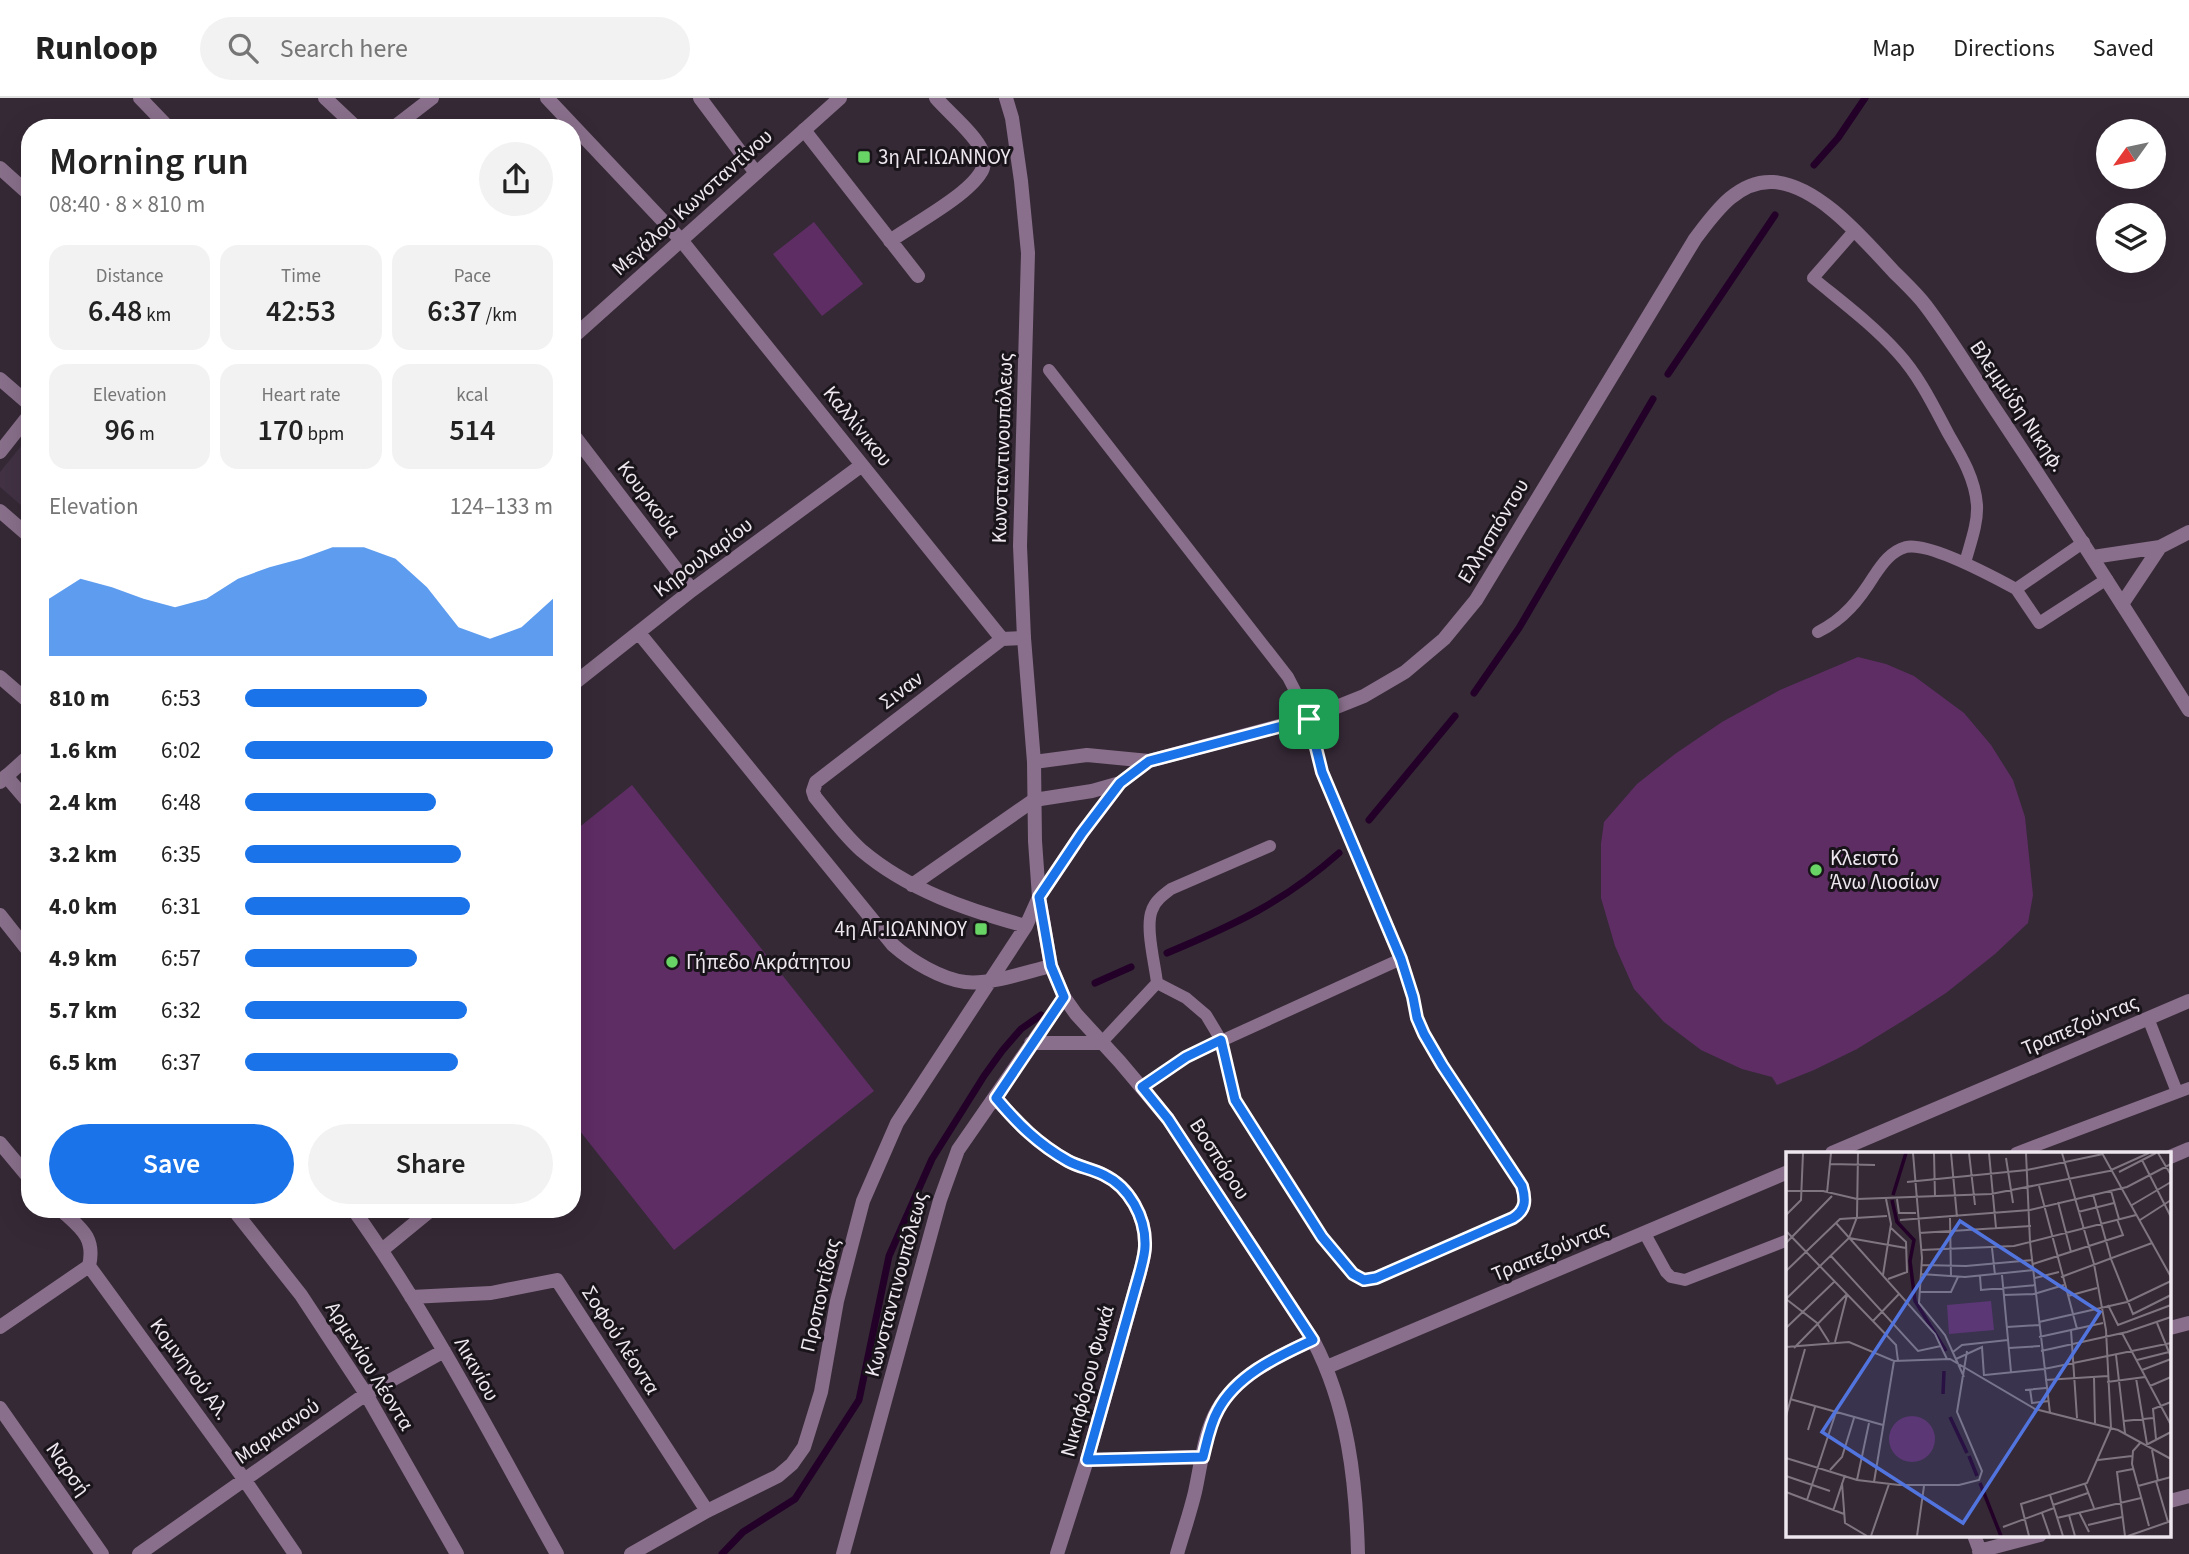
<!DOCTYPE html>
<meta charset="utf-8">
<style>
:root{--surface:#fff;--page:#f2f2f2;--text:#222;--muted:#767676;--line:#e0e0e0;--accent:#1a73e8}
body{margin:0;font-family:"Source Sans 3",sans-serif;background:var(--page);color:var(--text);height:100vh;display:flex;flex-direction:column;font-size:26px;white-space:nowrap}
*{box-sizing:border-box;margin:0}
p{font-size:23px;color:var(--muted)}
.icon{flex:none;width:38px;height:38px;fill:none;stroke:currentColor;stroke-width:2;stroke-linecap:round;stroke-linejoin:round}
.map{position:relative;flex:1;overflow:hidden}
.sheet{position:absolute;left:21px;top:21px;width:560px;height:1099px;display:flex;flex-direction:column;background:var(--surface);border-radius:28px;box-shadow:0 7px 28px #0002}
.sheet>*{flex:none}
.needle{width:46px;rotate:237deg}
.buttons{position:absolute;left:2096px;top:21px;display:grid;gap:14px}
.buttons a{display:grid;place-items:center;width:70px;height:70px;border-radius:50%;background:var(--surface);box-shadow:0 7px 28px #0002;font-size:35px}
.pin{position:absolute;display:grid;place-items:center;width:60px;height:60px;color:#fff;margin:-30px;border-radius:14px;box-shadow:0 4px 10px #0006}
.round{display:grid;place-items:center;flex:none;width:74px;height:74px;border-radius:37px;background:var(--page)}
.summary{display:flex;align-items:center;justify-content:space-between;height:119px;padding:0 28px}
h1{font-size:38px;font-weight:600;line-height:52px}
.figures{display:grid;grid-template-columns:repeat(3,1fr);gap:10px;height:119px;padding:7px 28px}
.figures div{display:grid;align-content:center;border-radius:18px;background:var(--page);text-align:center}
.figures b{font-size:30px;font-weight:600}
.figures small{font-size:19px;font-weight:400}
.figures p{font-size:19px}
.chart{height:196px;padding:14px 28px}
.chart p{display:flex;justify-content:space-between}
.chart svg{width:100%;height:126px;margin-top:7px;fill:var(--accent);opacity:.7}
.primary-button{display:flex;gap:14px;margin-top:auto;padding:14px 28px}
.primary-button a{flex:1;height:80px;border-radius:42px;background:var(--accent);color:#fff;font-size:28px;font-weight:600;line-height:80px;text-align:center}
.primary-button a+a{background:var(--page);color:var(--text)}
ul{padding:0 28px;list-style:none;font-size:23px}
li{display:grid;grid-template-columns:112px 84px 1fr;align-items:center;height:52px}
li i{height:18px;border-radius:9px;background:var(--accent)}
header{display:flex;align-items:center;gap:42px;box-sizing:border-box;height:98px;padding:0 35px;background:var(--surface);border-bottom:2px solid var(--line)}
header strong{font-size:33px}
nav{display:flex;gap:38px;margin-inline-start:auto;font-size:24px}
.search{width:490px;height:63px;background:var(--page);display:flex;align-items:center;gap:18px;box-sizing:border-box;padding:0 24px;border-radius:38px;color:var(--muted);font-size:26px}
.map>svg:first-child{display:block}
.built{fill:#423244}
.pitch{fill:#5e2d64}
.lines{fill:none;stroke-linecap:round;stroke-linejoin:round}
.stream{stroke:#230028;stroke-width:7}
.service{stroke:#896f8b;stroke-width:12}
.minor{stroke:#896f8b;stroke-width:14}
.tertiary{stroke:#896f8b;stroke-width:14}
.route-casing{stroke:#fff;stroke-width:14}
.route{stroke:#1a73e8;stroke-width:9}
.poi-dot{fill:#68d465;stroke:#19141a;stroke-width:2.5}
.labels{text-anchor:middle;stroke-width:6;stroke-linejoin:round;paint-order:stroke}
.poi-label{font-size:21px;fill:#eee7ef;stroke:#19141a;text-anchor:start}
.street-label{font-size:21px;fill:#eee7ef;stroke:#19141a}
.inset-river{fill:none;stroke:#230028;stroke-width:3.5}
.inset-road{fill:none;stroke:#7f7580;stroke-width:2}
.view{fill:#5174de;fill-opacity:0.15;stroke:#5174de;stroke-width:3.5}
.inset-edge{fill:none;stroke:#eee7ef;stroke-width:3.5}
</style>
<header>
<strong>Runloop</strong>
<div class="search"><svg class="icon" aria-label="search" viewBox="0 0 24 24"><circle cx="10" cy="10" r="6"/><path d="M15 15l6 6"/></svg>Search here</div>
<nav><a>Map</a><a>Directions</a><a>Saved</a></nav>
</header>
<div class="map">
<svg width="2189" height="1456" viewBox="0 0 2189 1456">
<rect width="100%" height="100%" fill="#352936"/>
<path class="built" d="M30,337V415L0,389V374Z"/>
<path class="pitch" d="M814,124L863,186L822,218L773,156Z
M1858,559L1886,566L1914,578L1964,615L1991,647L2013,682L2025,719L2033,797L2028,825L1995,856L1946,895L1909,919L1857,951L1814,972L1777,987L1772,979L1742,971L1701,952L1664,924L1634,891L1615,848L1601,800V746L1604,724L1637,686L1675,656L1722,624L1780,592Z
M632,687L874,993L674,1152L572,1023V735Z"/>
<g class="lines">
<path class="stream" d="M1814,67L1838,40L1865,0
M1668,276L1775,117
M1474,595L1519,530L1653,301
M1369,722L1455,618
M1167,855C1234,827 1284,804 1339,755
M1095,885L1131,869
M722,1456L743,1434L795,1401L859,1302L889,1158L932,1061L984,978L1002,953L1021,931L1041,917"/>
<path class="service" d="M1855,132L1813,180C1842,204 1873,227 1898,255C1920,279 1934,309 1949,337C1962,359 1975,381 1977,407C1978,426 1970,446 1965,465
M1049,272L1288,579L1309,620L1322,674L1401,861L1186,959L1142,989
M2084,444L2016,491L2039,525L2107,481
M1818,534C1844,521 1859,502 1874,478C1882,466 1891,453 1906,449C1929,444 1994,479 2016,491
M1157,885C1155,866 1145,829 1152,812C1155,803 1163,797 1171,791L1270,748
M2148,920L2177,994
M1101,945L1157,885L1186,900L1206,917L1221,942L1235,1002L1322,1139L1353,1176L1364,1182L1375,1180L1513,1120C1526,1112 1526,1102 1522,1088L1442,967L1424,936L1417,920L1413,899L1401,861
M2016,1055L2189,990
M1645,1136L1666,1174L1671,1179L1685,1182L1788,1142"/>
<path class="minor" d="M140,0L169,30
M325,0L357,30
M547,0L681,142L1002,541
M700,0L756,75
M393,30L432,0
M804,32L918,178
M890,143C914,126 967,98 981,74C985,68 984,60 982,53C976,37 948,14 936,0
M0,281L30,307
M572,335L692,492
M0,354L30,316
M0,413L30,439
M2093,459L2160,449L2189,434
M2122,506L2160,449
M639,535L893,847C911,863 941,881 965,884C990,887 1026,874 1051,868
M1024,540L1002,541L816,684L813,693L815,699C829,716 844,737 861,752C908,792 967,812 1026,828
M0,579L30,605
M572,587L692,492L862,367
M6,678L30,706
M912,787L1034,702
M0,817L30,855
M1031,945H1101
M996,1000C1018,1026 1038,1046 1068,1063C1079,1069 1092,1071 1104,1077C1129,1089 1146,1119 1145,1148C1145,1156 1142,1166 1140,1174L1087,1362L1057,1456
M0,1045L30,1081
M2170,1059L2189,1051
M60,1111C79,1129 96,1138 89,1168L244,1381L295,1456
M233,1111L301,1197L366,1296L457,1456
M353,1111C431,1220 492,1340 557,1456
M382,1152L432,1111
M411,1199L491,1195L557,1182L707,1413
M0,1229L89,1168
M2170,1230L2189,1225
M0,1310L102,1456
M1087,1362L1203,1359
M2170,1403L2189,1398
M1974,1437L1981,1456
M1979,1453L2040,1437
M139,1456L366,1296L444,1253
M631,1456L707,1413L778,1378L792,1366L804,1349L821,1294L837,1203L863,1103L897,1025L1026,828L1039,799
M843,1456L940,1102L958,1052L1064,899
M1177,1456C1183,1435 1190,1415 1195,1394C1201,1367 1204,1334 1218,1311C1238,1276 1279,1258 1313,1242"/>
<path class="tertiary" d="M1006,0L1012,20L1021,83L1028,155L1020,448L1024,540L1034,664L1035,743L1039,799L1051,868L1064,899L1076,916L1120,964L1168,1021L1313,1242C1348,1309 1356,1382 1358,1456
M0,70L30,97
M572,240L840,0
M1034,664L1087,657L1149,663L1309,620L1364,598L1405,574L1444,541L1476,502L1695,141C1714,116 1737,82 1773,84C1819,87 1864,142 1894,174C1905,185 1917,196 1926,208C1954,245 1977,285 2003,323C2066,418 2128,515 2189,612
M0,684L30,657
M1034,702L1092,693L1120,685L1149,663
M1039,799L1082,735L1120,685
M1832,1055L2189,903
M1327,1269L1788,1074"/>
</g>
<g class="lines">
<defs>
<path id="route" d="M1309,621L1322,674L1401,861L1413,899L1417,920L1424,936L1442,967L1522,1088C1526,1102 1526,1112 1513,1120L1376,1180L1364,1182L1353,1176L1322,1139L1235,1002L1221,942L1186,959L1142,989L1168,1021L1313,1242C1279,1258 1237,1276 1218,1312C1210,1326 1207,1343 1203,1359L1087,1362L1140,1174C1142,1166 1145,1156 1145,1148C1146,1119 1129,1089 1104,1077C1092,1071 1079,1069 1068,1063C1038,1046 1018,1026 996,1000L1064,899L1051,868L1039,799L1082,735L1120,685L1149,663Z"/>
</defs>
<use href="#route" class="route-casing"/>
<use href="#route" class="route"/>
</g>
<g class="poi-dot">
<rect x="857" y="52" width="14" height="14" rx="3.5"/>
<circle cx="1816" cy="772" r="7"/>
<rect x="974" y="824" width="14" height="14" rx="3.5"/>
<circle cx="672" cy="864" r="7"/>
</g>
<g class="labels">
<g class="poi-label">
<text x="878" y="66">3η ΑΓ.ΙΩΑΝΝΟΥ</text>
<text x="1830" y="767">Κλειστό<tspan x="1830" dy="24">Άνω Λιοσίων</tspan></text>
<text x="967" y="838" text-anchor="end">4η ΑΓ.ΙΩΑΝΝΟΥ</text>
<text x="686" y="871">Γήπεδο Ακράτητου</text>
</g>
<g class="street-label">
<text transform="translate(692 104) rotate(-42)" y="7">Μεγάλου Κωνσταντίνου</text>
<text transform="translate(2018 308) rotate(56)" y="7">Βλεμμύδη Νικηφ.</text>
<text transform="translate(858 328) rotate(51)" y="7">Καλλίνικου</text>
<text transform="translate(1002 350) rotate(-88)" y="7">Κωνσταντινουπόλεως</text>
<text transform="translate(649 401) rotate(53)" y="7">Κουρκούα</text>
<text transform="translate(1493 433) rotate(-59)" y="7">Ελλησπόντου</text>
<text transform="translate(703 459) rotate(-37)" y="7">Κηρουλαρίου</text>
<text transform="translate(901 592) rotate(-37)" y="7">Σιναν</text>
<text transform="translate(2080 927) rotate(-23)" y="7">Τραπεζούντας</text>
<text transform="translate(1220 1061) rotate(57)" y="7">Βοσπόρου</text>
<text transform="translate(1550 1153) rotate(-23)" y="7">Τραπεζούντας</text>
<text transform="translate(896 1186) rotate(-75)" y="7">Κωνσταντινουπόλεως</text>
<text transform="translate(820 1197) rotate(-77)" y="7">Προποντίδας</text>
<text transform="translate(621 1242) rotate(57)" y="7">Σοφού Λέοντα</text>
<text transform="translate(370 1268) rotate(58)" y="7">Αρμενίου Λέοντα</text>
<text transform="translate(190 1271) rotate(54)" y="7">Κομνηνού Αλ.</text>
<text transform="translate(477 1271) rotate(61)" y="7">Λικινίου</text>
<text transform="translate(1087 1283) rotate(-75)" y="7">Νικηφόρου Φωκά</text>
<text transform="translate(277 1333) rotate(-35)" y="7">Μαρκιανού</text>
<text transform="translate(68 1371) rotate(55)" y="7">Ναρσή</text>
</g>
</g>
<g transform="translate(1786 1054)">
<rect width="385" height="385" fill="#352936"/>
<path d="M205,149L208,178L163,182L161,153ZM103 287a23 23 0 1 1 46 0a23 23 0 1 1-46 0Z" fill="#5e2d64"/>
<path class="inset-river" d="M107,43L120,1M106,48L111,70L128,88L124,109L129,149L160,199M157,242L158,219M164,265L181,301M183,304L191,324M194,331L215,384"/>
<path class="inset-road" d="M127,1L136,106L133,151L159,183L178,225M148,1L149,45M165,1L171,65M183,1L189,53M203,1L210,76M240,1L244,90L264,261M316,1L385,125M372,1L385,23M220,6L227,51M356,8L385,65M44,12L89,13M333,20L370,1M121,30L241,18L317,2M253,34L291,177M0,39H37L71,47L205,42L323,19L363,1M325,39L333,67M41,41L45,1M307,42L325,107L347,162L385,143M111,47L113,61H130M272,50L285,100M346,53L385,30M292,60L328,51M0,63L15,48L17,1M164,66L165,124M114,68L244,58L341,35L385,12M354,68L385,48M50,71L149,182L161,207M0,79L110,193L112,209M133,81L245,74M63,86L120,96M0,91L46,44M206,96L209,123M135,98L228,94L350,63M45,104L132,199L155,194M247,112L337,83L331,67M136,113L180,114L247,108M0,119L54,67L101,64M135,122L179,125L248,118M97,123L105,72L100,47M216,123L225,220M194,124L195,138L250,133M275,125L366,91M249,126L273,120M102,127L121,120L120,90L105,76M133,140H165L172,125M218,143L248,142L278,133M282,144L311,136M0,147L63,86L71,65L72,1M0,147L31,171L43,190M322,153L332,173L385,153M87,169L113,142M253,170L341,150L385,129M371,171L385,205M221,175L253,173M0,176L49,129M285,178L291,266M336,181L385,273M253,185L317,171M49,190L61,143M0,195L63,190L108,209L164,207L249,257L332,278L385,307M8,196L61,142M223,196L254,194M255,199L341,180L385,165M167,200L176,193L222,188M330,203L339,281M170,207L196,195L198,224M351,208L383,200M356,218L385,207M199,223L258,217L385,191M308,225L309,271M350,226L361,292M259,228L322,224M321,230L359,225M364,234L385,225M244,237L246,251L263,249M239,238L260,236M4,247L97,273M0,264L19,197M338,269L367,266M22,278L29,255M370,287L367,257L385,250M355,290L347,299L346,312L363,374M360,293L385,280M366,298L372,329M0,306L71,328L113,333H173L193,328L196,319L171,260L181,199M312,308L346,304M44,318L56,305L68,266M0,324L44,339M71,328L83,271M370,329L382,370M88,330L108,209M56,331L59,371L81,384M299,332L308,356M352,334L385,325M0,340L58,362M264,343L277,384M21,348L50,260M267,353L302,341M47,359L59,323M293,360L303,380M256,361L264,384M283,363L289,384M271,366L355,346M302,373L336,365M217,375L268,356M85,384L103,332M131,384L138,334M243,384L235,352L301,331L325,276L320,178L308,112L276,1M339,384L331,320L347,317M342,384L385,369"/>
<path class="view" d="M174,69L314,160L177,371L36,280Z"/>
<rect width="385" height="385" class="inset-edge"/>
</g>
</svg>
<div class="buttons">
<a><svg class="needle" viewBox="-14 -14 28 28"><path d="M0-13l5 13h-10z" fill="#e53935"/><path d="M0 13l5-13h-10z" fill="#767676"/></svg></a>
<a><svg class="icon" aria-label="layers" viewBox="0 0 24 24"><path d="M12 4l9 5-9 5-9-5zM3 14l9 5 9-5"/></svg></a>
</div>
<div class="pin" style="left:1309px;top:621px;background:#1e9e55"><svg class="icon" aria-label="arrive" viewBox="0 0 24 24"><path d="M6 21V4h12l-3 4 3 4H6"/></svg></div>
<section class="sheet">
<div class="summary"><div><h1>Morning run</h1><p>08:40 · 8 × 810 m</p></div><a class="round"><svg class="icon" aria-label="share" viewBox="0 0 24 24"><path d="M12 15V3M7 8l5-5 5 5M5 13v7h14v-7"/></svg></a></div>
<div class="figures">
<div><p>Distance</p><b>6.48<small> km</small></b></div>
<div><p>Time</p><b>42:53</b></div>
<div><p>Pace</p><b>6:37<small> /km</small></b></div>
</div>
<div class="figures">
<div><p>Elevation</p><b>96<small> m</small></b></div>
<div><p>Heart rate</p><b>170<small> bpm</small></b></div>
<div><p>kcal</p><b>514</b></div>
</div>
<div class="chart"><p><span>Elevation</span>124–133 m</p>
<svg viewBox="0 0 160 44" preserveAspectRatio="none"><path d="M0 44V24L10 17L20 20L30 24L40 27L50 24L60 17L70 13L80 10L90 6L100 6L110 10L120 20L130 34L140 38L150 34L160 24V44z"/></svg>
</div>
<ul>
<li><b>810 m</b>6:53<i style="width:59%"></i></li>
<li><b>1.6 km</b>6:02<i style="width:100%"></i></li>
<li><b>2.4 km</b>6:48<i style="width:62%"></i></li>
<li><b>3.2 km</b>6:35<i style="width:70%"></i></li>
<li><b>4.0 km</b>6:31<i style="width:73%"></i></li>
<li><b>4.9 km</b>6:57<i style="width:56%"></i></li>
<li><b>5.7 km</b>6:32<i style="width:72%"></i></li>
<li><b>6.5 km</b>6:37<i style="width:69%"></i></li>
</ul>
<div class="primary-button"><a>Save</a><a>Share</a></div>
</section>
</div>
